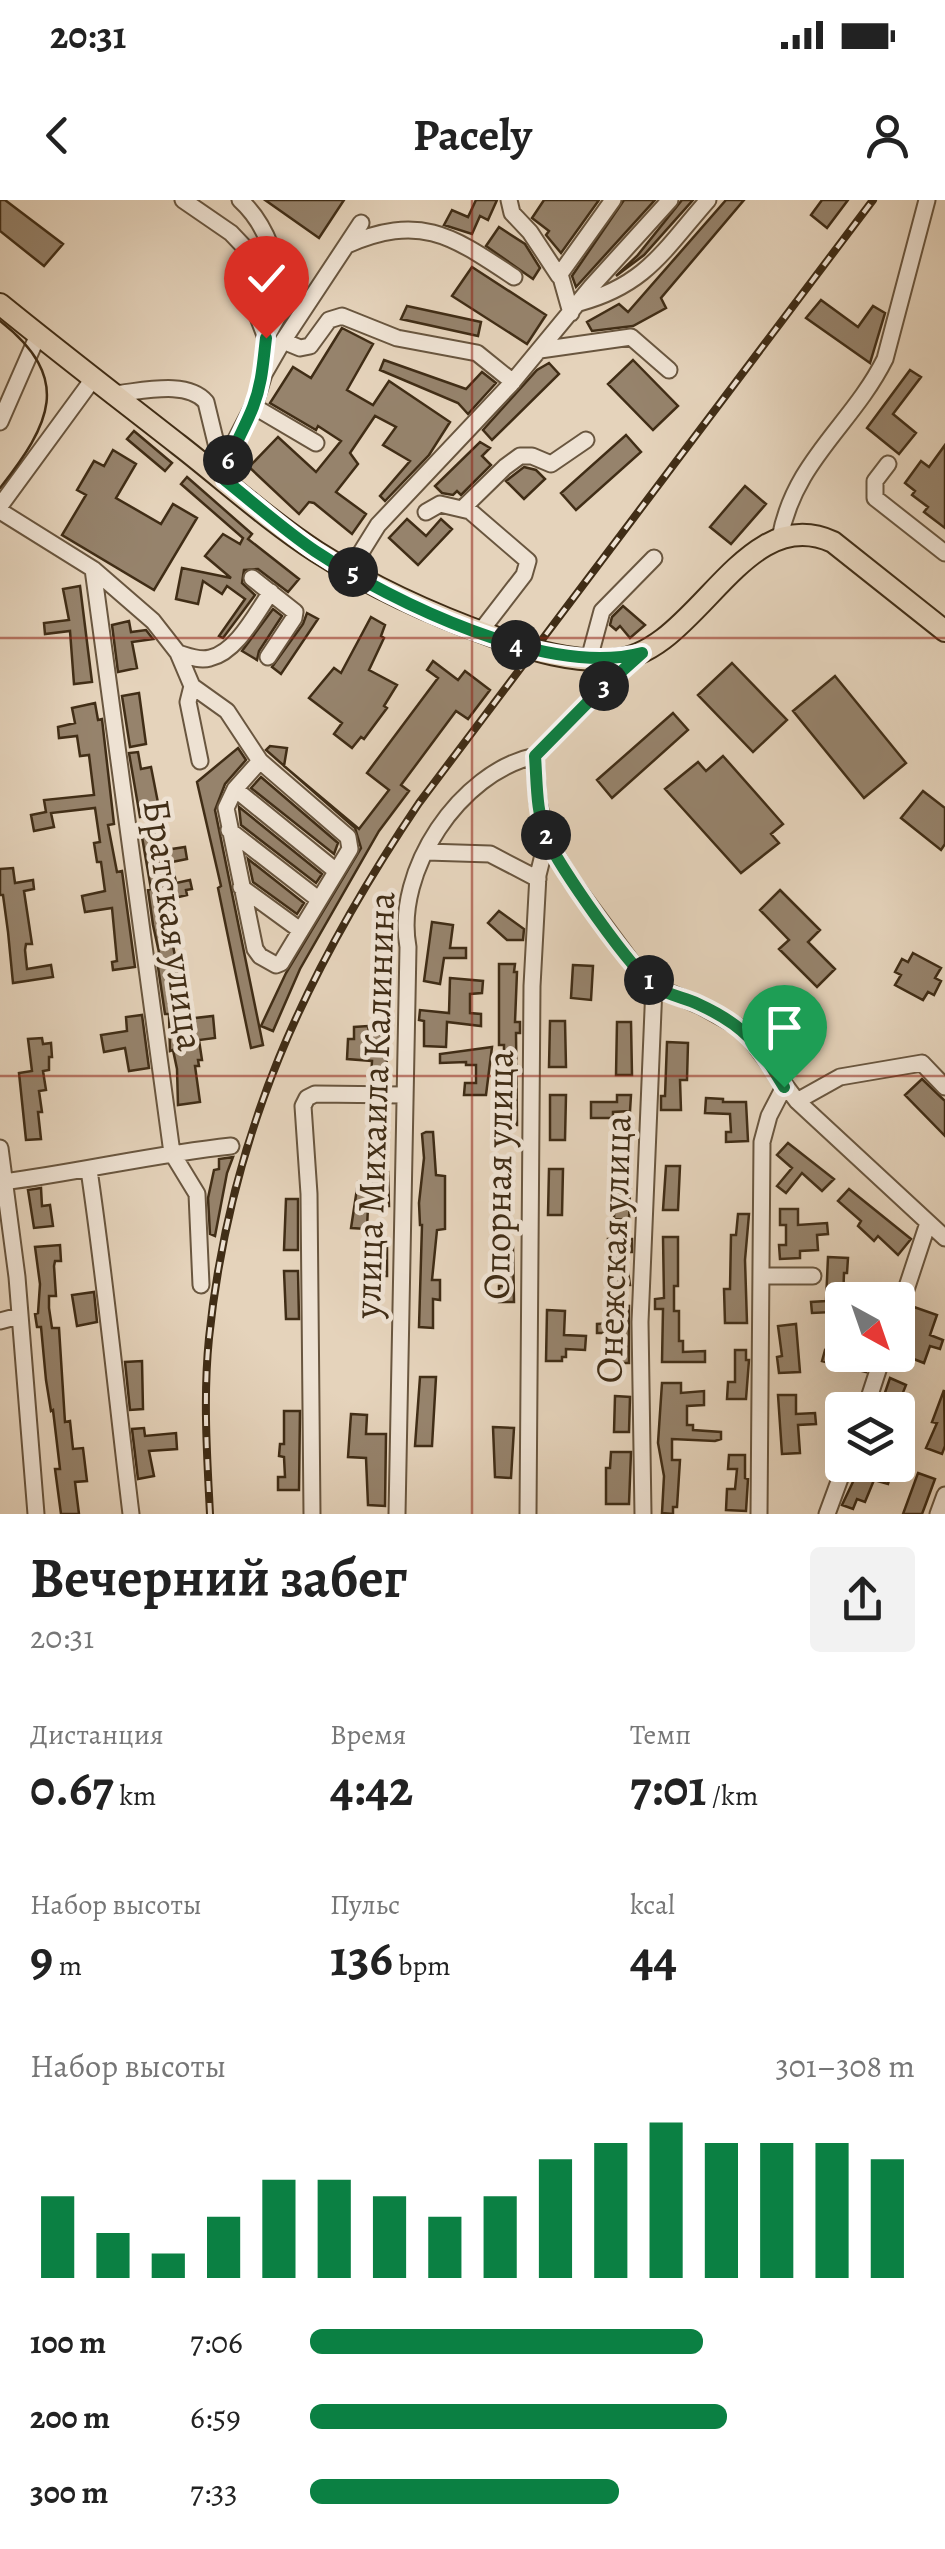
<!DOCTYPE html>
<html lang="ru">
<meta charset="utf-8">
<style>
:root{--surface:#fff;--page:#f2f2f2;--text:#222;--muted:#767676;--accent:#0b8043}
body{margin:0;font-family:Alegreya,serif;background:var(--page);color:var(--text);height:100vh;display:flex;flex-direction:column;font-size:38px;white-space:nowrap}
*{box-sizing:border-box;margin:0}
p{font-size:32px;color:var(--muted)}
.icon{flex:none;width:55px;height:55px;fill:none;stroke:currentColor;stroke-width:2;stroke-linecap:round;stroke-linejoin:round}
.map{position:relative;height:1314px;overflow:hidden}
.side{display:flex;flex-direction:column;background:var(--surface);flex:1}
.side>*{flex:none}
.needle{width:65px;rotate:140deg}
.fabs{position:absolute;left:825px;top:1082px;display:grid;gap:20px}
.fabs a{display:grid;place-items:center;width:90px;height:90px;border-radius:10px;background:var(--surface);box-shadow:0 10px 40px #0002;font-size:50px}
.pin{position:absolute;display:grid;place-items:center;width:85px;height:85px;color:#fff;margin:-102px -42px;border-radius:50% 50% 50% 0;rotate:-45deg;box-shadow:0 0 10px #0007}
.pin .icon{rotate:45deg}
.km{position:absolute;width:50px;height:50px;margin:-25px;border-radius:50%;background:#222;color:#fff;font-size:28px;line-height:50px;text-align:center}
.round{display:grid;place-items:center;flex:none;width:105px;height:105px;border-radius:10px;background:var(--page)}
.head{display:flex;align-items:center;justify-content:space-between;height:170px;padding:0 30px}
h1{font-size:55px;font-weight:700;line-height:75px}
.figures{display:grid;grid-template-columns:repeat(3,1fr);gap:15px;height:170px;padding:10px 30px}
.figures div{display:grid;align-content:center}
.figures b{font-size:50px;font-weight:700}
.figures small{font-size:28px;font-weight:400}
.figures p{font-size:28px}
.chart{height:280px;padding:20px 30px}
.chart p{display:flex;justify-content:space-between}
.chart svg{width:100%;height:180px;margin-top:10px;stroke:var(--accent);stroke-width:6}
ul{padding:0 30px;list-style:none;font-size:32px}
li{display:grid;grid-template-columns:160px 120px 1fr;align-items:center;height:75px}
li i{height:25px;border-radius:12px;background:var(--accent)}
.status{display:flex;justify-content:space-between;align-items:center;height:70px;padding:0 50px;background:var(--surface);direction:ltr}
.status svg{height:28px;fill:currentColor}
header{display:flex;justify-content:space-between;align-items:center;height:130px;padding:0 30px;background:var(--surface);font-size:45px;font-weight:700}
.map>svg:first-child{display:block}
.building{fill:#96836c;stroke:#402d16;stroke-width:2.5}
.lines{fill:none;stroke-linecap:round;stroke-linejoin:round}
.minor-casing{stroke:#69563f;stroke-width:19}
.major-casing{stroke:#402d16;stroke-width:24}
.minor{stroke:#eee2d3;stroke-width:15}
.major{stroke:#e5d3bb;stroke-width:20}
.tram{stroke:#402d16;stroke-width:2.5}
.rail-casing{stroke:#402d16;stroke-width:8}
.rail{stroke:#eee2d3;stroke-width:4;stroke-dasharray:11;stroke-linecap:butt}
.route-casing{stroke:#fff;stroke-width:20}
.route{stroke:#0b8043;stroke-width:12}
.grid{fill:none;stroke:#8f2418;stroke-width:2.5;stroke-opacity:0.55}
.labels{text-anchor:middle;stroke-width:9;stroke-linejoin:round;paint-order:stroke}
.street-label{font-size:38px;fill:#402d16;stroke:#eee2d3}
</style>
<div class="status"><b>20:31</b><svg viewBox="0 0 49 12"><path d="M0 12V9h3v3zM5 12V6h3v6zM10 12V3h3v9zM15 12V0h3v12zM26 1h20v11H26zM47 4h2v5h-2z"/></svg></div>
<header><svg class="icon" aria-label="back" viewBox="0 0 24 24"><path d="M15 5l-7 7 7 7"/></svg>Pacely<svg class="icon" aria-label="person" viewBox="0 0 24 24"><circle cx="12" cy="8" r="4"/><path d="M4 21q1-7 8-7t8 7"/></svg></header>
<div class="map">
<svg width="945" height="1314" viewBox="0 0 945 1314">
<rect width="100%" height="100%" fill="#e5d3bb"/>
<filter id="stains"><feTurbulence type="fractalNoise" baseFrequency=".002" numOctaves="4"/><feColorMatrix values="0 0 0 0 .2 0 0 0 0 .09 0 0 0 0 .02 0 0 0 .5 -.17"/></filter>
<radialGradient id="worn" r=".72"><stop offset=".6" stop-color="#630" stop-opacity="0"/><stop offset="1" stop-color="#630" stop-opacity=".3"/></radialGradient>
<path class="building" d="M0,0H5L63,44L44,66L0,31Z
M265,0H344L319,38Z
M476,0H497L488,20L480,16L472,34L444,25L452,10L468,17Z
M544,0H599L561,53L546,35L549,31L532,18Z
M624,0H655L576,87L572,76Z
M682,0H693L644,55L616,76L637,56Z
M726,0H744L661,98L666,108L633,126L592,131L587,122L619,104L628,112Z
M822,0H848L827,28L811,15Z
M499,27L525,44L540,68L533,79L486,46Z
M472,67L546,115L527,144L452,96Z
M821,100L858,127L873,106L885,113L870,163L806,118Z
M407,106L481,122L478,136L401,119Z
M342,128L373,144L347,190L373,205L389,181L450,222L429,255L385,301L380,296L410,261L383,245L396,227L375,216L350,253L358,264L336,292L366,314L352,334L314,303L309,302L299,314L249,267L278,237L316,272L341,241L318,226L316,230L270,203L293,167L311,178Z
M384,160L466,189L482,172L496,183L468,214L458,203L380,170Z
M633,160L678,206L653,230L608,184Z
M549,163L559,174L492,240L483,230L537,170Z
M910,170L921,177L893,214L916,233L899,254L867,228Z
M134,231L172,263L165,271L127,239Z
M626,235L641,252L576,310L561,293Z
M480,242L490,248L482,256L491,265L461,295L457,291L453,295L442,293L435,286Z
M945,245V328L924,312L928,307L912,295L915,291L905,283L921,261L929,267Z
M113,250L136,264L116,298L161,324L173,304L197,318L154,390L62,335L86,295L77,290L94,261L104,266Z
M524,267L536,270L545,279L524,299L506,281Z
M187,277L252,334L248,339L299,379L288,392L258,369L244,370L242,383L255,395L223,438L219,436L245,399L227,386L222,394L203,381L198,404L176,399L182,368L231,378L205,356L223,334L240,344L243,338L181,284Z
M745,286L766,304L731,344L710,327Z
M407,319L426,336L441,319L452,329L418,365L389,338Z
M80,386L92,482L74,484L70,431L45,434L44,423L69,420L63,389Z
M623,406L645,425L630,438L620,426L616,430L610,425L612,417Z
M273,409L282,416L259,451L257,460L242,451Z
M307,413L318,419L281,474L272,467L303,424Z
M371,417L385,425L381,436L384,438L369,470L397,485L384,506L387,508L364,539L361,537L352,548L334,534L342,523L309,498L334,468L341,473Z
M129,421L131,432L146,430L153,439L132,442L137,468L118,472L112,425Z
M433,461L458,480L465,471L490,490L468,519L456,511L401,585L409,591L379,631L300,769L273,831L261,826L286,773L361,648L355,628L266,550L270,546L287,548L284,566L359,629L389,590L367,573L438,478L427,470Z
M732,463L787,520L753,552L698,495Z
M835,476L906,563L864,598L793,511Z
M139,493L146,544L130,547L122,496Z
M95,503L98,520L102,519L103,528L114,624L108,625L117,672L122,671L135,767L113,770L112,762L117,761L112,708L85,712L82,696L105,691L101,662H97L94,643L100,642L95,608L51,613L54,627L34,631L31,615L46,612L44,600L94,595L89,555L80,556L77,536L59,538L58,527L75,523L72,508Z
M673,513L688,530L612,598L597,580Z
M238,548L246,560L225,584L215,610L263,845L251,848L218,688L221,686L197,582Z
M138,552L141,569L151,567L160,613L140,617L129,553Z
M723,556L783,624L771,634L779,643L741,673L665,589L698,562L706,571Z
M261,577L338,643L334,654L251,588Z
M923,591L945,608V644L941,650L901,618Z
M239,607L322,674L316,683L241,625Z
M161,633L165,650L185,647L187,659L172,662L176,683L190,680L192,689L186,690L187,695L170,699L171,714L167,715L182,792L175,793L178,813L185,812L186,819L213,816L215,838L199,840L202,860H198L199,866H195L200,902L178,905L177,869L173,850L170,851L169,814H165L158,767L162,766L153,725L148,690L151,689L142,637Z
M248,659L304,703L297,714L253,682Z
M13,668L15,683L33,680L34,689L24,691L32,744H26L25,750L27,769L51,765L53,777L13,783L8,732L3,695H0V669Z
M780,690L820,730L808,742L835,769L817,787L779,749L789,740L760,710Z
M499,711L524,729L523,740H507L488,723Z
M432,722L453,725L450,748H466V758H444L440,784L424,781Z
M913,753L941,768L935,778L941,781L934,795L928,792L923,800L895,785L901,775L895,772L902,759L908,762Z
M499,764H515L514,772H517L515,822H520V833H516L517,925H503L504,845H499Z
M573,765L593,766L591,800L571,798Z
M450,778L483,781L482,793L470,794V813L481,814V826L447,822L446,847L424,846V821L419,820L420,810L449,813Z
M142,815L149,868L129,871L125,848L104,852L101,835L127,831L126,817Z
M550,821H565L566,867H549Z
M617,822H631L632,875H616Z
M368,826L369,832L389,836L385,879L371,878L372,861L347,859L348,839H354V827Z
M42,838L43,844L51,843L52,857H49V870L43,871L46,890L39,891L42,912H38L41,939L26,940L19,873L32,871L28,839Z
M667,842L688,843L687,880H680L681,910H661V896H665Z
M492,847L486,895H464L465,883H476V865H466V862L440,863V854Z
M922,879L945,901V936L905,895Z
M550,895H566L565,940H550Z
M617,895H631L630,911L613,912V918H591V902H617Z
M706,898L723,899V902H746L748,941L726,942V932H731L730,914L705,913Z
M617,926H630L632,930L629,1020L614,1019Z
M426,932H433L436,975L445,976V1029L437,1030L432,1080H440V1100L433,1099V1128L419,1127L422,1025H420L419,1003L424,958L422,934Z
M788,943L834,979L822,991L802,973L786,993L777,986L792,968L777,955Z
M233,957L227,973L215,1036L210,1034L208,998L214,970L219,969V959Z
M666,966H680L678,1010H663Z
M549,969H563L562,1015H548Z
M388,972L389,1006H368L367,1029L351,1028L358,982L372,985L371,973Z
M41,988L42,1006L50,1005L53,1026L34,1028L28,990Z
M849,989L911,1039L898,1055L878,1036L874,1041L858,1026L861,1021L838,1001Z
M286,999H298V1050H284Z
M780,1009H798V1025L827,1023L828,1034L817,1035L818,1050L800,1051V1058L780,1059L779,1045H786V1025H780Z
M738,1014H749L745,1060L747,1123H725L724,1089H730L731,1035H736Z
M663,1037H678V1086H674V1111H679V1141H683V1152L705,1151V1162H662L663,1109H655V1099L664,1098Z
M371,1038H387V1076H370Z
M608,1039H632V1052H625L630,1085L611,1084Z
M60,1045L61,1061H55L54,1066L56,1096H49V1108L52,1128H59L65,1222L70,1221L73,1249L83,1248L87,1281L75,1282L79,1314H61L55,1269H60L53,1210L51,1211L46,1180L41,1127H37L35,1114L38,1113L40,1084L35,1047Z
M499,1046L513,1047L514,1102H499V1086H504V1061H499Z
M828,1057L848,1058L847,1073H844L842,1128L828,1123L832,1112L812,1113L811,1102L826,1101Z
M284,1071H298L299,1119H286Z
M94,1092L97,1122L77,1126L72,1095Z
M615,1105L629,1106V1163H614V1133H597V1124L614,1123Z
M914,1107L937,1115L930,1135L943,1140L940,1149L930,1146L924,1163L898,1153Z
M547,1110L565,1111L564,1135L586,1136L585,1150L566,1149V1157H562V1161H546Z
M796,1124L800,1172L779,1173L777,1157L782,1156L778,1126Z
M735,1150H746V1160H749L746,1199H727L728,1182H735Z
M825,1150L842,1155H871L866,1172L822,1161Z
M142,1161L143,1209L130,1210L125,1162Z
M420,1177H436L432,1246H415Z
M890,1178L906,1185L896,1210H879Z
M662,1183H681V1193L704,1191V1205L687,1206V1225H693V1230L721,1232V1239L715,1241L672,1239V1260H680L677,1307H673V1314L662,1313L664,1276L658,1243Z
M944,1190L945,1246L942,1254L926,1248L937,1223L932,1222Z
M778,1195H796V1214L815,1213L816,1224L798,1225L800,1253L782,1254Z
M615,1196L630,1197L629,1232H614Z
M284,1211H300L299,1290H278V1277H285L284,1257L279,1256L280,1244H284Z
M351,1214L367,1215L366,1234H386L385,1306L368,1305L366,1258L348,1257Z
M493,1227L514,1228L511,1278L495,1277Z
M144,1228L145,1236L176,1233L177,1249L149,1251L154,1276L138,1279L132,1229Z
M611,1252H631L629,1304H606V1268H610Z
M729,1255H745V1278L748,1279L746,1311L726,1310L727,1289H735L737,1269H728Z
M861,1265H878L876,1269L890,1273V1277L888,1284L874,1280L865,1302L857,1299L853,1309L842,1305Z
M918,1273L935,1279L925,1306L922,1314H903Z"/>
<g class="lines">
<defs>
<path id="minor" d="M183,0L231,33L251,54L261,86L256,112L266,138
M240,0C269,26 278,65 285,103L266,138L264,170
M509,0L512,13L530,32L559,76
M347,45C421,13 452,36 514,77
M579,103C646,85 664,50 708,0
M571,113L560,74L613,0
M283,141L300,148L310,146L329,120L342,116L397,138L477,153L513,182
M540,150L631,137L669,170
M113,194C140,192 187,179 206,202L223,272
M253,206L316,243
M0,222L38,135
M888,264L875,281V298L945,353
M225,281L231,249L255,203L264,174L283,141L361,23
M0,306L93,179
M462,309L505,267L520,256H532L551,264L586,240
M0,311L93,369L153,421L178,453L192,486L227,511L260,561L348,637L350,649L281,763L276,765L260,756L255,749L226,608L235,589L260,561
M426,312L440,304L470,311L528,361L524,375L480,432
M780,338C794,261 852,225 885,159L927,0
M93,369L172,953L197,994L201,1085
M350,370L378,325L511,184L591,87L670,0
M252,378L295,412L294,418L268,457
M178,453C188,456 199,461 210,458C237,452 256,413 271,392
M642,453L594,496L535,556L538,602L547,639L570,679L635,767L654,786L701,806L744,830L797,901L945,1038
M589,459L602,411L654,358
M192,486L188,502L200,561
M235,589L336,671
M229,630L318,699
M427,652L490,654L538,679
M241,687L300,730
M797,901L840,877L922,863L945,887
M0,948L17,1077L36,1314
M89,970C106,1085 117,1199 131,1314
M4,982C80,972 155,954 231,946
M761,1076H813
M898,1114L928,1023
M0,1121L19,1116
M865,1210L883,1155
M312,1314L309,994L303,906L307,898L315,894L403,895
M397,1314L408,747C394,671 460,572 535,556
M528,1314L532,786L538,675L547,639
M643,1314L640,1122L654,786
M759,1314L762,942L769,916L784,887
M827,1314L845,1265
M938,1314L945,1295"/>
<path id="major" d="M0,104C59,152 119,198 179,245C224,280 269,321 317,352C372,387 433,415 495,437C533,451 572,462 613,460C697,455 742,300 833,342L945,431"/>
</defs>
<use href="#minor" class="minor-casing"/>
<use href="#major" class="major-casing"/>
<use href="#minor" class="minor"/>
<use href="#major" class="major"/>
<path class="tram" d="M0,121C74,179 50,224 0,288"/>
<defs>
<path id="rail" d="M210,1314C207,1255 203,1197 209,1138C230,934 305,772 419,603L873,0"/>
</defs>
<use href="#rail" class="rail-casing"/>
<use href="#rail" class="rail"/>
</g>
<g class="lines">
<defs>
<path id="route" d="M266,138C263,163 262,184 253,207C242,235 230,249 225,280C255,304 284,330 315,351C394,403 548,478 642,453L594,496L535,556C537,583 536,613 547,639C559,666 632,772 656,787C668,795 685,798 698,804C746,826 758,844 784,887"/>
</defs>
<use href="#route" class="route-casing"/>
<use href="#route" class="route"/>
</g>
<path class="grid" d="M472,0V1314M0,438H945M0,876H945"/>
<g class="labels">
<g class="street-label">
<text transform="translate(174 725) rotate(82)" y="13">Братская улица</text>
<text transform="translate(374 905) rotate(-88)" y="13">улица Михаила Калинина</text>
<text transform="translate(498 975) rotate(-89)" y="13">Опорная улица</text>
<text transform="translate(613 1049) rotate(-88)" y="13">Онежская улица</text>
</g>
</g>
<rect width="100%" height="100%" filter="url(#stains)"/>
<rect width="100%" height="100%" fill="url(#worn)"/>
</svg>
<div class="fabs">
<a><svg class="needle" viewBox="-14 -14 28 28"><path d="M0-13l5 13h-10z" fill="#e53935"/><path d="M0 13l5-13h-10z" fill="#767676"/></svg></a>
<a><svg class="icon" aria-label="layers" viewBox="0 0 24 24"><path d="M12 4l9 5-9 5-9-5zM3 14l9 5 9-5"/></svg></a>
</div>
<div class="pin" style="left:784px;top:887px;background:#1e9e55"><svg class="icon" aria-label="arrive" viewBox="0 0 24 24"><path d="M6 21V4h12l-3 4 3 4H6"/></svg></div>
<div class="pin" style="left:266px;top:138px;background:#d93025"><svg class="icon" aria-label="check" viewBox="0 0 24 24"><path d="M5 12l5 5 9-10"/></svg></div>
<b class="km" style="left:649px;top:780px">1</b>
<b class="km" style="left:546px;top:635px">2</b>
<b class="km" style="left:604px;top:486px">3</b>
<b class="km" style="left:516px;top:445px">4</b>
<b class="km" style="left:353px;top:372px">5</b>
<b class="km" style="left:228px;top:260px">6</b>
</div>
<section class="side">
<div class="head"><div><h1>Вечерний забег</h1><p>20:31</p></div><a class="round"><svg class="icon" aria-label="share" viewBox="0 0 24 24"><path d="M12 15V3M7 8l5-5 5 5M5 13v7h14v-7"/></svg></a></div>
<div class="figures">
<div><p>Дистанция</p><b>0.67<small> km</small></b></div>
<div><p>Время</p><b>4:42</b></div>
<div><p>Темп</p><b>7:01<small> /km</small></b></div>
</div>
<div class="figures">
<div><p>Набор высоты</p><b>9<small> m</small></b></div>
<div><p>Пульс</p><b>136<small> bpm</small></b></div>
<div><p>kcal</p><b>44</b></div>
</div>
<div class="chart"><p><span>Набор высоты</span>301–308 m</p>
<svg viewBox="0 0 160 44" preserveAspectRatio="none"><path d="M5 44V24M15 44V33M25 44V38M35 44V29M45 44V20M55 44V20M65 44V24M75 44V29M85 44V24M95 44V15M105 44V11M115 44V6M125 44V11M135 44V11M145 44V11M155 44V15"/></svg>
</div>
<ul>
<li><b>100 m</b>7:06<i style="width:65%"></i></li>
<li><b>200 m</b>6:59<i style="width:69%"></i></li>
<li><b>300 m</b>7:33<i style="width:51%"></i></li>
</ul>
</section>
